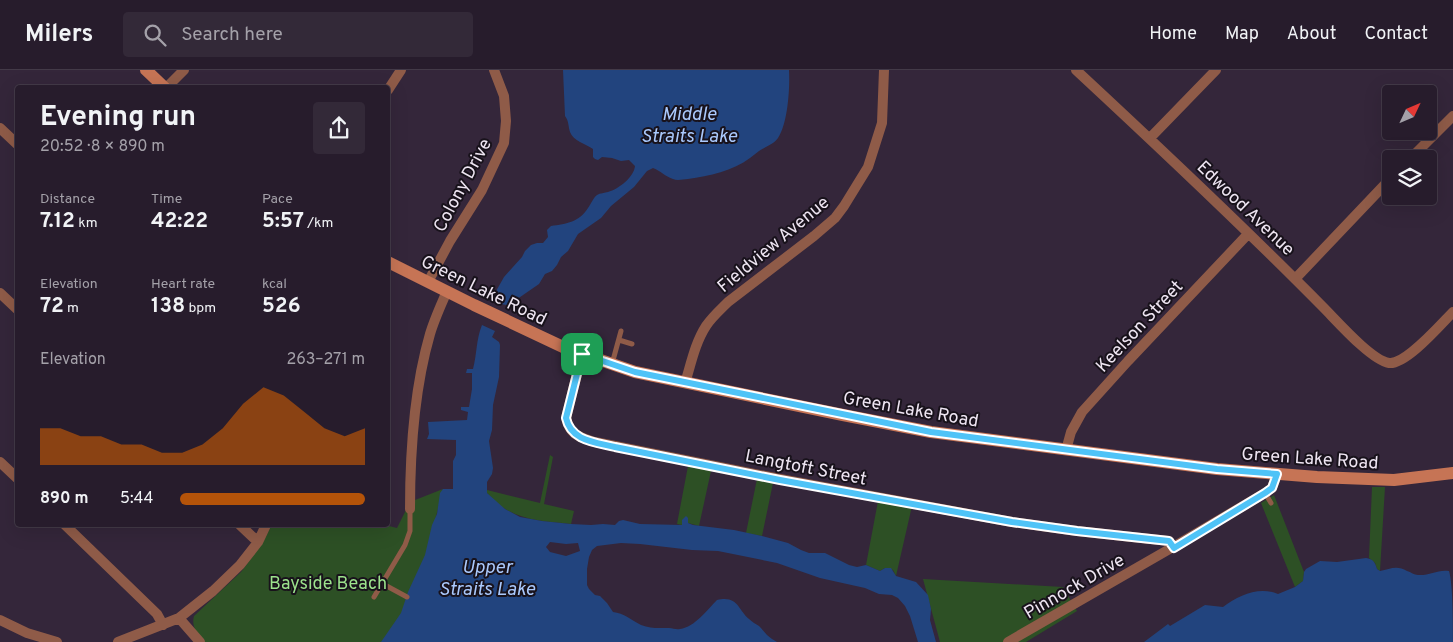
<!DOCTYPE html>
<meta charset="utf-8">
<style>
:root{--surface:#271c2c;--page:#332938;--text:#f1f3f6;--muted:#a4a1a9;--line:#433a48;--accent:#b45309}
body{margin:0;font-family:Overpass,sans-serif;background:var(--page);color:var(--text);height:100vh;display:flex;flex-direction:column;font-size:19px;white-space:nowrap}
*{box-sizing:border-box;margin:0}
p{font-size:16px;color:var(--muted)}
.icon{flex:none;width:28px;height:28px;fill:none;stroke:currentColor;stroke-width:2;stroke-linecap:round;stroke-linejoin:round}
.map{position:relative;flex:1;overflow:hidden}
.details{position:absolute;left:15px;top:15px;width:375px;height:442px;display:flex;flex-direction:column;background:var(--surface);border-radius:5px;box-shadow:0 5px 20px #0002,0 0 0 1px var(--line)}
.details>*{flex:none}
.needle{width:32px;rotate:46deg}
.tools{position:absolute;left:1382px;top:15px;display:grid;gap:10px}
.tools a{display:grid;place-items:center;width:55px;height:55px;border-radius:5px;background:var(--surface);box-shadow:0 5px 20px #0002,0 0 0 1px var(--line);font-size:25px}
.pin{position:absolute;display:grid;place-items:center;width:42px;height:42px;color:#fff;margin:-21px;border-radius:10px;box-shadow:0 2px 8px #0006}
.round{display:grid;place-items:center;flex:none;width:52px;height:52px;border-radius:5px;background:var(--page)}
.summary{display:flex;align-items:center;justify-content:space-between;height:85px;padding:0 25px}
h1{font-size:28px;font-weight:700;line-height:38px}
.metrics{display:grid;grid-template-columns:repeat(3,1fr);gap:8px;height:85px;padding:5px 25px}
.metrics div{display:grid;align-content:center}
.metrics b{font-size:21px;font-weight:700}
.metrics small{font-size:14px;font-weight:400}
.metrics p{font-size:14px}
.chart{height:140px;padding:10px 25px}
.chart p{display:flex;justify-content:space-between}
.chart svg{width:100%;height:90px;margin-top:5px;fill:var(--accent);opacity:.7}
ul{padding:0 25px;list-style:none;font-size:16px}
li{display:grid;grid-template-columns:80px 60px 1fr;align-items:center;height:38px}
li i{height:12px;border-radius:6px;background:var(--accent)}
header{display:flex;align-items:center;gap:30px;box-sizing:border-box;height:70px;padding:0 25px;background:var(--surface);border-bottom:1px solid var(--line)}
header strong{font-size:24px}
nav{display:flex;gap:28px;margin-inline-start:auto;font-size:18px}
.search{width:350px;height:45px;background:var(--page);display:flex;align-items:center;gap:12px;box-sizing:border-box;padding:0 18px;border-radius:5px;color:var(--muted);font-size:19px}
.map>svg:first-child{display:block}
.green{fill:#2d5025}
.water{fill:#22447e;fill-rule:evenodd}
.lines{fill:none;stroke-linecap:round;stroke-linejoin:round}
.lane{stroke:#8f5b48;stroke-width:5}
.street{stroke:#8f5b48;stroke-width:10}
.secondary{stroke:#c67455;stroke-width:12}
.route-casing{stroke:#fff;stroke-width:10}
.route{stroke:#4fc3f7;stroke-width:6}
.labels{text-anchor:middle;stroke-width:4;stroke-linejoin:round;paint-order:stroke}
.street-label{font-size:18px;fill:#eee5f2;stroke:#18121b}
.park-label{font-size:18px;fill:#9ce28c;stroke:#18121b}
.water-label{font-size:19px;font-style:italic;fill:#aac9fd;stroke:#18121b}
</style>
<header>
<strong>Milers</strong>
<div class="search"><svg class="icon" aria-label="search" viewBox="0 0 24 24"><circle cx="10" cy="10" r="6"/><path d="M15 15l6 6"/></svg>Search here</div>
<nav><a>Home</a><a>Map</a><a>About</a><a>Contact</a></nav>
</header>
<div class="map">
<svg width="1453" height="572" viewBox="0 0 1453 572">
<rect width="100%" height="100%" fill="#34263a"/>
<path class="green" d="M550,385L553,387L544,434L574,441L571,454C539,451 509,450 487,423V420L540,433Z
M688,396L711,401L699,456L688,453L682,455L677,454Z
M757,409L773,413L762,466L746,463Z
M1372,417H1385L1380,501L1377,499L1375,493L1369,488Z
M443,419L423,498L395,572H204C197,564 191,556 194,546L241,502L258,479L272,455H385L397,458L410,432Z
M1274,425L1304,502L1303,511L1295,517L1261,433Z
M878,431L912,436L896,506L893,500L885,498L880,501L866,495Z
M923,509L1063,517L1077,541L1026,572H940Z"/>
<path class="water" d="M563,0H789C790,18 788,53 778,68C774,74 765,77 759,81C756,83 753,86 750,88C733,101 709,106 688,109C683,109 678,111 673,109C666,107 661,101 653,98L647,101L634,117L611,136L601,148L578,164L568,181L561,187L557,195L552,201L545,204L539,214L510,234L507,235L500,234L494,226L495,223L504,207L522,187L525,181L531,175L537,173H543L548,167L547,160L551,156C567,154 579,152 588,138C591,134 593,128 597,125C600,123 605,123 608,122C619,119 634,107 635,96L629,90L621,91L612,88L602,87L598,90L595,89L593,87V79C586,74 573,71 570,62C568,56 569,51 565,46Z
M482,255L495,261L492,267L499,272L500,275L499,307L493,335L492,360L489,371L493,398L492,404L487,412V423L505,439L520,447L542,451L571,454L591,455L603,454L615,455L619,451L623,450L640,454L682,455V450L686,446L688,448V453L693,455L734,460L762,466L788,473L801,480L809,483H825L849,495L857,497L866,495L880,501L885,498H891L896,506L916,512L928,525L931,539L930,550L936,572H918L910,546L905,536L898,528L892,525L879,524L865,518L820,508L777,493L718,481L692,480L640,474L621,473L597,476L592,480L589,487L587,499V515L589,519L595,525L600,526L607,533L613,542C624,543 631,550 641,555C651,559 659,558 669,558C673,558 676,560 680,559C695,557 707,540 717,530C738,525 738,540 749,549C752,552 756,554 759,556C762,559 764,562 767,565C770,568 774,570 777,572H381L401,543L408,522L425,485L432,455L437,444L440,423L443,419H453V391L456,385V370L427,369L429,364L428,352L467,350L468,342L461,340V337H469L472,319V303H466L467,299H473C477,284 476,270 482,255ZM550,472L566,474L578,473L580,481L566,486L550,482L546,477Z
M1366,488C1373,489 1375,492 1377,499L1380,501C1390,499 1397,495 1407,501C1411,502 1414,505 1418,505C1429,506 1438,499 1449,501C1453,514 1453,555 1453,572H1144L1168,554L1170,556L1205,535L1223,537C1239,525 1259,516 1278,524L1295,517L1303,511L1304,502L1306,499L1320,491L1337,492Z"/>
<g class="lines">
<path class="lane" d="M619,270L632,274
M612,294L621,261
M1265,423L1271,433
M383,514L407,527
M374,527L405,475L410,461V439"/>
<path class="street" d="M1076,0C1160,78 1243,156 1323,237C1337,251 1371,290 1389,293C1406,295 1441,254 1453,242
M166,18L184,0
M388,20L401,0
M0,58L18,75
M1150,68L1216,0
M1410,89L1453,46
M1295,209L1391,108
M428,212L450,171L482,120L504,73L506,51L504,26L494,0
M0,223L18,240
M582,284L566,348C570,366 580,367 595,372L780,409L1012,452L1077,461L1169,471L1173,477
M685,313C691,294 695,273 706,256C712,247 720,240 728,232L814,166L835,148L844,136L868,97L882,53L884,0
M1066,380L1071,362L1082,342L1128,291L1248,164
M0,392L18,409
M410,439C410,382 414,319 430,264C434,250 441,235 447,221
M65,455L157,544L163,555
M240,455L258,472
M179,548L200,572
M0,550L27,563L57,572
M118,572L179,548L213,521L240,495L258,472L266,455
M1008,572L1173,477L1265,423L1272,418L1277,404"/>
<path class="secondary" d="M146,0L165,18
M388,192L474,235L563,277L635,302L843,345L931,362L1217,399L1317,407L1394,410L1453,403"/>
</g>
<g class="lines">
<defs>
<path id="route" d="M582,284L635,302L931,362L1217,399L1277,404L1272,418L1265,423L1174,478L1169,471L1077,461L1012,452L780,410L615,377C595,372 571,371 566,348Z"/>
</defs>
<use href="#route" class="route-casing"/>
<use href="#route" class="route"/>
</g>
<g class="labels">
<g class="street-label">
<text transform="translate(462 115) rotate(-62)" y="6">Colony Drive</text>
<text transform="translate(1246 138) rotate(44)" y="6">Edwood Avenue</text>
<text transform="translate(773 174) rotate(-40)" y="6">Fieldview Avenue</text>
<text transform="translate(484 220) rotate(26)" y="6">Green Lake Road</text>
<text transform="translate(1139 256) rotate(-47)" y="6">Keelson Street</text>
<text transform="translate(911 339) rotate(10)" y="6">Green Lake Road</text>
<text transform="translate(1310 388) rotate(4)" y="6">Green Lake Road</text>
<text transform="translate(806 397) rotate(11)" y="6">Langtoft Street</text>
<text transform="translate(1074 516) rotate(-30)" y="6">Pinnock Drive</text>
</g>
<g class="park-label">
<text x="328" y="519">Bayside Beach</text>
</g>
<g class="water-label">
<text x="689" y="50">Middle<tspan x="689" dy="22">Straits Lake</tspan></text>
<text x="487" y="503">Upper<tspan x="487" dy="22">Straits Lake</tspan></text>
</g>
</g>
</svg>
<div class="tools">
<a><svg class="needle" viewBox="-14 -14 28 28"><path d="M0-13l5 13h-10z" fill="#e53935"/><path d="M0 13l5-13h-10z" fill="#a4a1a9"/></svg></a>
<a><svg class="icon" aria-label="layers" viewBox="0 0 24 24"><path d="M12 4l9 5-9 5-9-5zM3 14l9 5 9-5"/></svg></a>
</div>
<div class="pin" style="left:582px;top:284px;background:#1e9e55"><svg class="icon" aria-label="arrive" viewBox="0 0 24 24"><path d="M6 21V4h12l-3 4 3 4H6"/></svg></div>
<section class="details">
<div class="summary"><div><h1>Evening run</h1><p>20:52 · 8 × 890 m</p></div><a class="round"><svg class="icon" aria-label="share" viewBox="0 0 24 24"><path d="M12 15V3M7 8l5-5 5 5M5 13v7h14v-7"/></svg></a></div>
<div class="metrics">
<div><p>Distance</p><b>7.12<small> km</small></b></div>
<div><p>Time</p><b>42:22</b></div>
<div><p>Pace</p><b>5:57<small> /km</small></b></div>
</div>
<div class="metrics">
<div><p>Elevation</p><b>72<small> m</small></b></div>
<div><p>Heart rate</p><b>138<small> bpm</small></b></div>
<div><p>kcal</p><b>526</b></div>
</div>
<div class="chart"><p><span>Elevation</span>263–271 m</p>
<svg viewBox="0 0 160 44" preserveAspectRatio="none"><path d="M0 44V26L10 26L20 30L30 30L40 34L50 34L60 38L70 38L80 34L90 26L100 14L110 6L120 10L130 18L140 26L150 30L160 26V44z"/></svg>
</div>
<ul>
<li><b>890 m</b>5:44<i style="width:100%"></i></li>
</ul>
</section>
</div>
